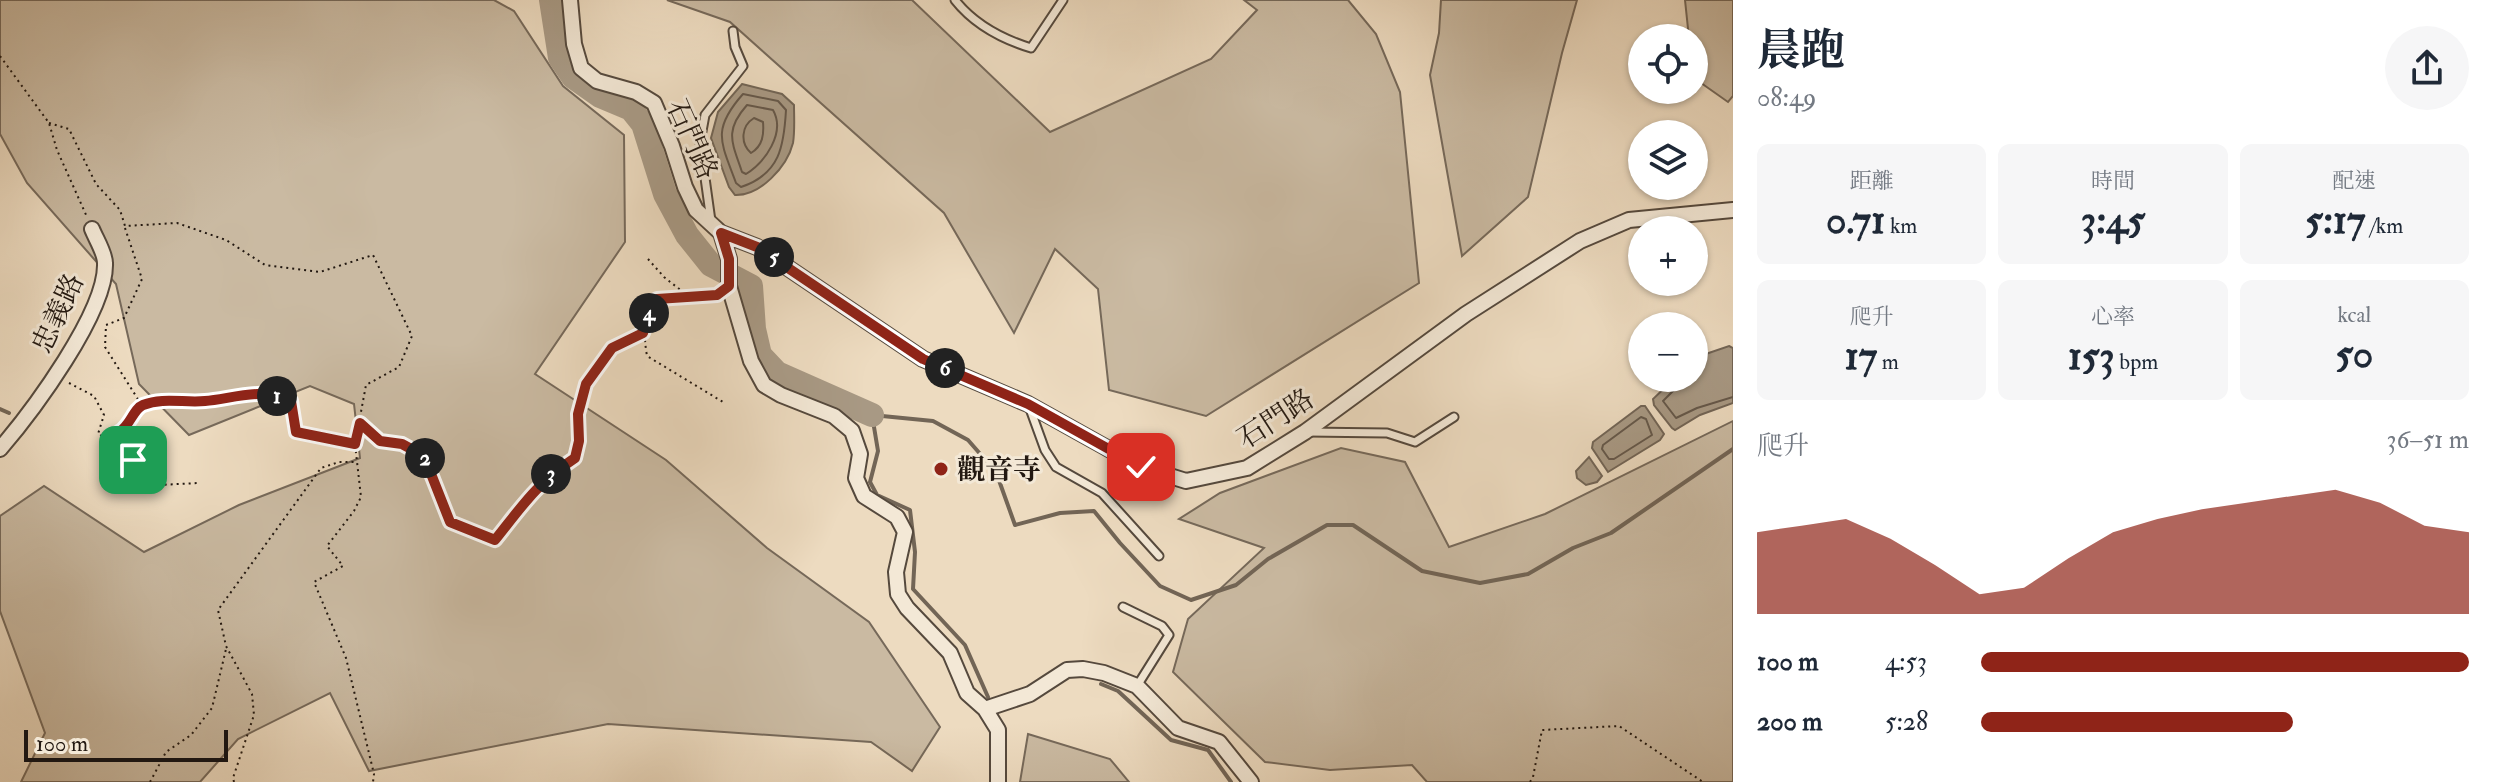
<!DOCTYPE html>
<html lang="zh-TW">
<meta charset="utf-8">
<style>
:root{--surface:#fff;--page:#f6f6f7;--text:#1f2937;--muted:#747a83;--accent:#8f2418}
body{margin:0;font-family:"IM FELL Double Pica","Noto Serif TC",serif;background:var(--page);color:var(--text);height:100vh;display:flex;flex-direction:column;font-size:30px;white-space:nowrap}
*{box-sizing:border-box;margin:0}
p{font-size:26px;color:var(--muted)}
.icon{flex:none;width:44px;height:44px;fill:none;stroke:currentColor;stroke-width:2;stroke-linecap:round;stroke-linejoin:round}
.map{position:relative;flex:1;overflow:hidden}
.panel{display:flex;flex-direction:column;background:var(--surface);width:760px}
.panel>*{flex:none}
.fabs{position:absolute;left:1628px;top:24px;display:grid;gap:16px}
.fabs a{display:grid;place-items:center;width:80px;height:80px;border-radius:50%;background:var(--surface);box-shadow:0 2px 6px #0004;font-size:40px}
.scale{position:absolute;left:24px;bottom:20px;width:204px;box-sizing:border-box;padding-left:8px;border:4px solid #221811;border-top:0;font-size:22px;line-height:28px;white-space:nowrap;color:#221811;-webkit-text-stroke:6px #f3e8d6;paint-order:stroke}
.pin{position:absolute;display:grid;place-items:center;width:68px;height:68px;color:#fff;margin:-34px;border-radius:16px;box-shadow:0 4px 12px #0006}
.km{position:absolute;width:40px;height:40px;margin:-20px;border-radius:50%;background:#222;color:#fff;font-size:22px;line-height:40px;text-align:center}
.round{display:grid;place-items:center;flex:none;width:84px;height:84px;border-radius:42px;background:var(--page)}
.overview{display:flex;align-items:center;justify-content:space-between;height:136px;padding:0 24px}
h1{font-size:44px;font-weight:700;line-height:60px}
.metrics{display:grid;grid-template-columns:repeat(3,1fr);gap:12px;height:136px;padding:8px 24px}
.metrics div{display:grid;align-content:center;border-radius:12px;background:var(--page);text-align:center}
.metrics b{font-size:40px;font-weight:700}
.metrics small{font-size:22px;font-weight:400}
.metrics p{font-size:22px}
.chart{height:224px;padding:16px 24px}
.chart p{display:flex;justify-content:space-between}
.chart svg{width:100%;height:144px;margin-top:8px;fill:var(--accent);opacity:.7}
ul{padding:0 24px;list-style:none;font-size:26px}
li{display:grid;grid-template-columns:128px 96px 1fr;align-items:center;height:60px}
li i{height:20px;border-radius:10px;background:var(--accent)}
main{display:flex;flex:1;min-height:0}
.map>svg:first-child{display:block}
.green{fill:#cabaa2;stroke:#76695a;stroke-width:2}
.water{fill:#a89984;stroke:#726556;stroke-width:2}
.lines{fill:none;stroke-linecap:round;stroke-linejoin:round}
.shore{stroke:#65584a;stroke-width:2}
.stream{stroke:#726556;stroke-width:4}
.river{stroke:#a89984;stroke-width:24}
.lane-casing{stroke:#55493d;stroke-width:11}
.street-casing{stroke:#55493d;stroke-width:18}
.path{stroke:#221811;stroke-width:2;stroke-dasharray:2 4;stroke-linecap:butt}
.lane{stroke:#f3e8d6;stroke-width:7}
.street{stroke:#f3e8d6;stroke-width:14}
.route-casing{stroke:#fff;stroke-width:16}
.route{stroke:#8f2418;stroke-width:10}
.poi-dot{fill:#8f2418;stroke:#f3e8d6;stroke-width:3}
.labels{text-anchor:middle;stroke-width:6;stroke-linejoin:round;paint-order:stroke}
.street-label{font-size:28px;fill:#221811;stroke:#f3e8d6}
.poi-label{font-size:28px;font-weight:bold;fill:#221811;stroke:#f3e8d6;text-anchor:start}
</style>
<main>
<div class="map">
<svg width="1733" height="782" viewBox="0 0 1733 782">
<rect width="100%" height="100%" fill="#eddbc0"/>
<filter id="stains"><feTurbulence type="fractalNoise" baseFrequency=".0025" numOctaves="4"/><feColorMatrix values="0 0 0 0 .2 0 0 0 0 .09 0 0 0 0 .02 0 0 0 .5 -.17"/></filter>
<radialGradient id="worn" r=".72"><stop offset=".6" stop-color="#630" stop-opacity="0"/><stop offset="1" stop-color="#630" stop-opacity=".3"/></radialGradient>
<path class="green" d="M0,0H494L514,11L563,86L624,135L625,242L535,374L666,460L767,548L869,622L940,727L912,771L871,742L608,724L369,771L330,693L238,739L200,782H21L45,733L0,611V516L44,486L144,552L239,505L360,458L354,404L310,386L189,435L139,384L116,284L27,183L0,134Z
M667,0H912L1050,132L1211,59L1257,10L1244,0H1348L1376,34L1400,92L1419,283L1206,416L1109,390L1098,289L1055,249L1014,333L944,213L730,22Z
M1441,0H1577L1562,53L1528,197L1462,256L1430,75L1439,33Z
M1685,0H1733V96L1728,102L1694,78V38H1689Z
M1733,421V782H1427L1412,765L1330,770L1265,762L1173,672L1188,619L1264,548L1179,519L1220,493L1341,448L1405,462L1449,547L1545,514Z
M1028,734L1110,759L1129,782H1020Z"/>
<path class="water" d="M742,84L782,94L794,105C794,117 795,131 793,143C787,167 760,196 735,195L729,187L711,138L718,112Z
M1729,346L1733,348V403L1700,415L1675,430L1672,428L1654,405L1653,399L1675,378H1694V361L1700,356Z
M1641,406H1645L1664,434L1660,440L1608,472L1592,448L1593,442Z
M1589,457L1602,476L1597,482L1586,485L1577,478L1576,471Z"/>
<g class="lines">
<path class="shore" d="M743,94L778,101L786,110C784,146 780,174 741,187L736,183C721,142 711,130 743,94Z
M747,105L773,110C786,133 765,162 746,174L742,172C732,142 724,131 747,105Z
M754,118L763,122C764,134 763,146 751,153C740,143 741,126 754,118Z
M1680,378L1678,386L1663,401L1676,418L1697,408L1733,397
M1641,417L1646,419L1652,435L1614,459H1609L1602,449L1603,445Z"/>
<path class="stream" d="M0,409L9,413
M1101,684L1118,691L1171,740L1208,750L1231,782
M988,697L965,645L913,589L915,552L910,510L877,495L870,482L878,451L872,415L933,421L968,440L996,472L1015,525L1060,513L1094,511L1120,543L1160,586L1191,600L1236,585L1268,559L1327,525H1353L1422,571L1480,583L1528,574L1573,548L1611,533L1733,449"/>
<path class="river" d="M551,0L560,58L573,77L600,96L631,109L643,124L665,194L687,235L711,265L751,286L754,329L760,355L777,373L872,415"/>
<defs>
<path id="lane" d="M955,0C974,24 1002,39 1031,48L1063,0
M711,221L700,142L705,115L743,66L735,47L733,31
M1029,406L1045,450L1056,467L1102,493L1159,556
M1307,432L1387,433L1415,442L1454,417
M1123,607L1162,626L1169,635L1137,686"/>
<path id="street" d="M570,0L574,44L581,68L597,81L636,92L654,103L672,146L685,187L696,210L721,233L757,247L923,359L1028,404L1141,467L1186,481L1247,468L1305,432L1466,314L1580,241L1629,220L1733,210
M721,233L729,259V286L751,361L764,385L781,395L834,416L852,431L860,454L856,478L864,496L897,517L905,532L896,572L898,594L907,608L950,653L967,693L985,709L1030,694L1067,670L1083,669L1104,673L1137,686L1178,728L1219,742L1251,782
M0,449C31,413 107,312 105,263C105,253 96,239 92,229
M985,709L998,730V782"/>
</defs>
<use href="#lane" class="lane-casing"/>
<use href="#street" class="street-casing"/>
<path class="path" d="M0,56L49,123L57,150L87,217
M49,123L69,129L96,184L120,210L125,226L177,223L226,240L265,265L320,272L373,255L412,336L399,367L366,385L355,444L361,497L354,511L327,546L343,566L314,582L346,658L374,774L373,782
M125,228L142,279L124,318L106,325L105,347L141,404
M648,259L664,277L688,296
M715,295L657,299C644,318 643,333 647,356L723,402
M69,383L94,396L104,415L98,434L104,437L129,426L132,416L141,405L170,400L205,401L257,395L285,397L291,401L296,432L354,444
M361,424L380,441L402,444L424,456L450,522L495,540C522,506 538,482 575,458C579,443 577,429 579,414C581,391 595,361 614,347C622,341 633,337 643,333
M120,433L133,460L158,485L199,483
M150,782L166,752L191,735L212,708L226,649
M234,782L233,778L254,715L252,694L226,646L218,610L321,468L339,462H356
M1530,782L1533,777L1542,730L1619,726L1703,782"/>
<use href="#lane" class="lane"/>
<use href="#street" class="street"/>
</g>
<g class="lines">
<defs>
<path id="route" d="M133,460L119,432C131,425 133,409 143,405C163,397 184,403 205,401C231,399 266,386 291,401L296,432L355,444L360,423L380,441L402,444L424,456L450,522L495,540C523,505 536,484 575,458L579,441L578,414L586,384L612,348L643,333L650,309L657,299L717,295L729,286V259L721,233L757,247L923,359L1028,404L1141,467"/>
</defs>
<use href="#route" class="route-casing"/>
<use href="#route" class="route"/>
</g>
<circle class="poi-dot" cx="941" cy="469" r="8"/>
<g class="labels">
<g class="street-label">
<text transform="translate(693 139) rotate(66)" y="10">石門路</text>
<text transform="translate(57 313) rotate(-65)" y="10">忠義路</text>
<text transform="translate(1275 418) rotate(-33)" y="10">石門路</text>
</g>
<g class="poi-label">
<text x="957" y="479">觀音寺</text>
</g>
</g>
<rect width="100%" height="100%" filter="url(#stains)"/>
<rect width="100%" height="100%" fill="url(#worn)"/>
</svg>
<div class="fabs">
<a><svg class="icon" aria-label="locate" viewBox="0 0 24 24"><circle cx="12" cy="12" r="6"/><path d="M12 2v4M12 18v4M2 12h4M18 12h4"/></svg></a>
<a><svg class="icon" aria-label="layers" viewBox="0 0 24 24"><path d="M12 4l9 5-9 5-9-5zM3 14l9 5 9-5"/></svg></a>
<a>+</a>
<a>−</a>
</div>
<div class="scale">100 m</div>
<div class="pin" style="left:133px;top:460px;background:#1e9e55"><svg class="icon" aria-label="arrive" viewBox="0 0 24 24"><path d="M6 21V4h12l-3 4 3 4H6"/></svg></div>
<div class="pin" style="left:1141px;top:467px;background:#d93025"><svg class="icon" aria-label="check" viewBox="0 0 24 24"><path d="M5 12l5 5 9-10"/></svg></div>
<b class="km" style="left:277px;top:396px">1</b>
<b class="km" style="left:425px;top:458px">2</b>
<b class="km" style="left:551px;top:474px">3</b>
<b class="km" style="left:649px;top:313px">4</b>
<b class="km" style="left:774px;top:257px">5</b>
<b class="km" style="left:945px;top:368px">6</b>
</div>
<section class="panel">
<div class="overview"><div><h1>晨跑</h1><p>08:49</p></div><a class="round"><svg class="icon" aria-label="share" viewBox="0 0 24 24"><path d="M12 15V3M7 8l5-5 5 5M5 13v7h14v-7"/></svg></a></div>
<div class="metrics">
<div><p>距離</p><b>0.71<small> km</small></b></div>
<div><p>時間</p><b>3:45</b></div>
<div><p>配速</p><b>5:17<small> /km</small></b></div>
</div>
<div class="metrics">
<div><p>爬升</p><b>17<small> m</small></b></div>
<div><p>心率</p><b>153<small> bpm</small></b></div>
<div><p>kcal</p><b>50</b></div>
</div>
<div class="chart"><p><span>爬升</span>36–51 m</p>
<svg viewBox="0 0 160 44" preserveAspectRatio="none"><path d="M0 44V19L10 17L20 15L30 21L40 29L50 38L60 36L70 27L80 19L90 15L100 12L110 10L120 8L130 6L140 10L150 17L160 19V44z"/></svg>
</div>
<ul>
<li><b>100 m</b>4:53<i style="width:100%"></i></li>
<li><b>200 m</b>5:28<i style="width:64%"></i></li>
</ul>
</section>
</main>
